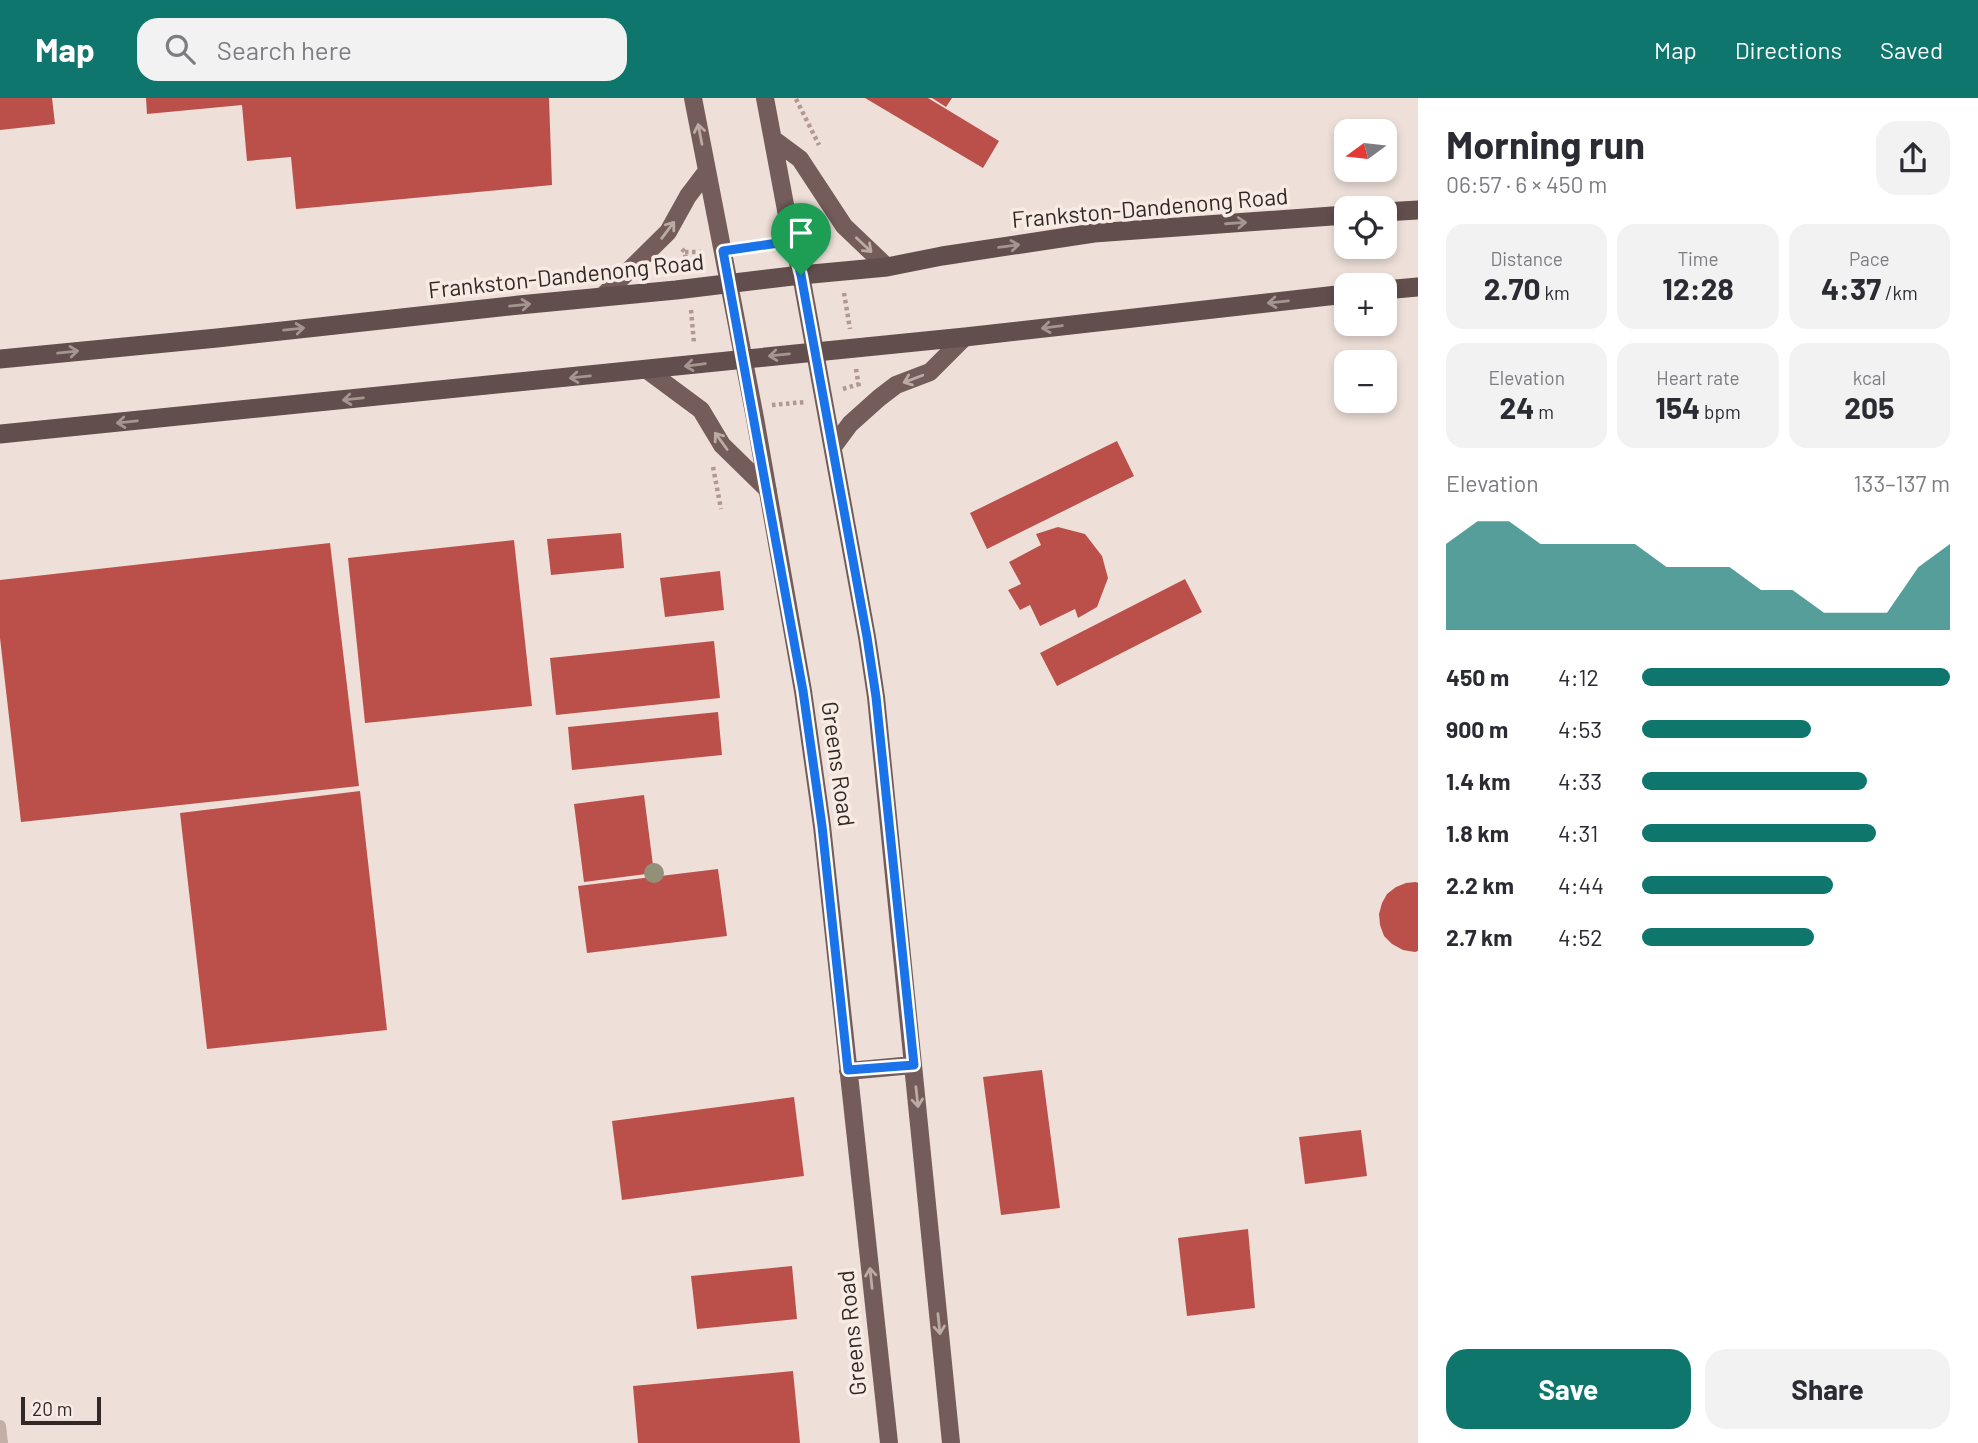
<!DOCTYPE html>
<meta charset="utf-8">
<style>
:root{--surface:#fff;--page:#f2f2f3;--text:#2b2b33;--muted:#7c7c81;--accent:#0f766e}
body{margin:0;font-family:Barlow,sans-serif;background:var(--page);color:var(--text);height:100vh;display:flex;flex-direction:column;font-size:26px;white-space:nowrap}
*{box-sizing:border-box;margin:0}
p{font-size:23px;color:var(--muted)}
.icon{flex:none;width:38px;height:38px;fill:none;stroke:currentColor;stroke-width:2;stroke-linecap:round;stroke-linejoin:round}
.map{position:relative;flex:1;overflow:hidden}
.side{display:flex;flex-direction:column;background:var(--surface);width:560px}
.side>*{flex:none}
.needle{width:46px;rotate:255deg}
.controls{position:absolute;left:1334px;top:21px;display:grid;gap:14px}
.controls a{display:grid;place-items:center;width:63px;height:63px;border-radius:14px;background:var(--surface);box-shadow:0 4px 10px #0003;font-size:35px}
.scale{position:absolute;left:21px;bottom:18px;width:80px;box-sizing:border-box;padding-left:7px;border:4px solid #322826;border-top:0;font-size:19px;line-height:24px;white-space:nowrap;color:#322826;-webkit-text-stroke:5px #f7ebe4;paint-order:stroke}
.pin{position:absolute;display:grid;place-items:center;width:60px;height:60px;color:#fff;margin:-72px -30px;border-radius:50% 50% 50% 0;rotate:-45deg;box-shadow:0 0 7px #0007}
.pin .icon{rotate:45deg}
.round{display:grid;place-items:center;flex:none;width:74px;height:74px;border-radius:21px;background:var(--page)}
.summary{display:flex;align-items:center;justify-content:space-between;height:119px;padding:0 28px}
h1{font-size:38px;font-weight:700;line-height:52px}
.stats{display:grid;grid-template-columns:repeat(3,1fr);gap:10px;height:119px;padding:7px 28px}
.stats div{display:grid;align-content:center;border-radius:18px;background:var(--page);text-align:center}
.stats b{font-size:30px;font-weight:700}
.stats small{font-size:19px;font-weight:400}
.stats p{font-size:19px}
.chart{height:196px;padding:14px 28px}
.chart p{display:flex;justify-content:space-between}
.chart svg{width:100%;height:126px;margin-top:7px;fill:var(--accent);opacity:.7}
.button{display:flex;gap:14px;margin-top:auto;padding:14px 28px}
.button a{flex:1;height:80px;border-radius:21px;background:var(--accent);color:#fff;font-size:28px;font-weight:700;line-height:80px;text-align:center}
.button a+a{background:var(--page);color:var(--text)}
ul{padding:0 28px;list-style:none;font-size:23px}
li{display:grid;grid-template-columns:112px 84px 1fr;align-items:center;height:52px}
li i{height:18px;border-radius:9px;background:var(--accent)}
header{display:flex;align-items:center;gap:42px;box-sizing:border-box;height:98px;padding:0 35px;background:var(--accent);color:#fff}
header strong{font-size:33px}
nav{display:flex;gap:38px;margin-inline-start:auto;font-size:24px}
.search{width:490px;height:63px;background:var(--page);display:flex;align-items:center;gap:18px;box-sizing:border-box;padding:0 24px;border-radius:21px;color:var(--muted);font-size:26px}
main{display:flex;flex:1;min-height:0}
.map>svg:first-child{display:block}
.building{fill:#bb504b}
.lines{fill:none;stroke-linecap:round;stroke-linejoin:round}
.path{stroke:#b19891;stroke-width:4.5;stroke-dasharray:3.5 3.5;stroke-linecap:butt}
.service{stroke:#c5aea6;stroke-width:12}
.primary{stroke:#735c59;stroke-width:18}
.trunk{stroke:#624e4c;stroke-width:19}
.tree{fill:#93907a}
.oneway{stroke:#bcaba5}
.oneway2{stroke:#a59590}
.route-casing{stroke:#fff;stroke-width:14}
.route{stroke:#1a73e8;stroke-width:9}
.labels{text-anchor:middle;stroke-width:7;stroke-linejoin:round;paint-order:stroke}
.street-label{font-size:23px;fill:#322826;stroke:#f7ebe4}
</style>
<header>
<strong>Map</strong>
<div class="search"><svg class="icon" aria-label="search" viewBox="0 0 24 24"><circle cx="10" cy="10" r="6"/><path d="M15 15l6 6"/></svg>Search here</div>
<nav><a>Map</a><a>Directions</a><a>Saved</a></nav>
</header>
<main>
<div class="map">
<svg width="1418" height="1345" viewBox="0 0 1418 1345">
<rect width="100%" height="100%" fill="#eee0d9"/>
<path class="building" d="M0,0H52L55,26L0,32Z
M146,0H549L552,87L296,111L291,59L247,63L242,7L147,16Z
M865,0H928L999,43L983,70Z
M932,0H952L946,9Z
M1117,343L1134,378L987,451L970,415Z
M1058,429L1085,436L1102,458L1108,480L1097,509L1078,520L1075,511L1040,528L1030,507L1020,512L1008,492L1021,486L1009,464L1041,447L1036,436Z
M621,435L624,470L551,477L547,441Z
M514,442L532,608L365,625L348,460Z
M330,445L359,688L21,724L0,540V482Z
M720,473L724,512L665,519L660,480Z
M1185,481L1202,514L1057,588L1040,555Z
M714,543L720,600L556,617L550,560Z
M718,614L722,657L572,672L568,629Z
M360,693L387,932L207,951L180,715Z
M644,697L654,775L584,784L574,706Z
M718,771L727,838L587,855L578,788Z
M1416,784L1418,785V853L1415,854L1403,852L1392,846L1384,838L1380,827L1379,816L1382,805L1387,796L1396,789L1406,785Z
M1042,972L1060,1110L1001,1117L983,979Z
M794,999L804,1078L622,1102L612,1023Z
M1361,1032L1367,1078L1305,1086L1299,1039Z
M1248,1131L1255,1210L1187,1218L1178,1140Z
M792,1168L797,1221L697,1231L691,1178Z
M793,1273L800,1345H638L633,1288Z"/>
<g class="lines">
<path class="path" d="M796,1L819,47
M741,150L771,146
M682,151L685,154L686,169
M685,154H701
M844,195L850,231
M691,212L694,245
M856,271L859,289
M843,291L859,286
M772,307L805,304
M713,369L721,411"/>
<path class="service" d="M0,1328L2,1345"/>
<path class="primary" d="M693,0L755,320L803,593L822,728L889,1345
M765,0L789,128L801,177L867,539L876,599L951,1345
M773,41L800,61L844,128L887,169
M603,198L668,134L688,98L707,73
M647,272L701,312L722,347L768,392
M833,349L850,326L879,300L896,287L930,274L965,239
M848,973L913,967"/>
<path class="trunk" d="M1384,114L1418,112
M1384,192L1418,189
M0,261L217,240L519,207L676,192L801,177L887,169L942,158L1094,135L1346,117
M0,336L965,239L1346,196"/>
</g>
<circle class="tree" cx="654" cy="775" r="10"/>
<defs><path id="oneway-shaft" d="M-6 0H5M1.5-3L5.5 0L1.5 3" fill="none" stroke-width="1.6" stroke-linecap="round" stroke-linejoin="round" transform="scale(1.75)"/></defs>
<g class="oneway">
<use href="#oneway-shaft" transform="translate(700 36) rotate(-101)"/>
<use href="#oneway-shaft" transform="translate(668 132) rotate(-53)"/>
<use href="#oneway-shaft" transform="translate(864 147) rotate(43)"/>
<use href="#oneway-shaft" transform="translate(913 281) rotate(159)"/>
<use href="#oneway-shaft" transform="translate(721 343) rotate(-126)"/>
<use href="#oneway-shaft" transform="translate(917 999) rotate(84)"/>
<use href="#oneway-shaft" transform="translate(871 1180) rotate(-96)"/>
<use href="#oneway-shaft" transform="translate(939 1226) rotate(84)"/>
</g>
<g class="oneway2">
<use href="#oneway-shaft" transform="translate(1236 125) rotate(-4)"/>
<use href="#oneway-shaft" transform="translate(1009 148) rotate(-8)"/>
<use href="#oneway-shaft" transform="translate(1278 204) rotate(174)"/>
<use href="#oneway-shaft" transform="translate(520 207) rotate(-6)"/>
<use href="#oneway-shaft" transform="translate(1052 229) rotate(173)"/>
<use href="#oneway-shaft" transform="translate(294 231) rotate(-6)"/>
<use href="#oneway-shaft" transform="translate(68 254) rotate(-6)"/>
<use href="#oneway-shaft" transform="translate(779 257) rotate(174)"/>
<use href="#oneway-shaft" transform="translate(695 267) rotate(173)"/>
<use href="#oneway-shaft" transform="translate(580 279) rotate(174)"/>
<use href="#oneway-shaft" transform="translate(353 301) rotate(174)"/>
<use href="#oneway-shaft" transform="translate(127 324) rotate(174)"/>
</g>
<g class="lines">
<defs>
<path id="route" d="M792,143L801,177L867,539L876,599L914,967L848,972L822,728L803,593L723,153Z"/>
</defs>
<use href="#route" class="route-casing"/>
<use href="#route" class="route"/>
</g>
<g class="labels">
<g class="street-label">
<text transform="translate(1150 110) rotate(-5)" y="8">Frankston-Dandenong Road</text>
<text transform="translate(566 178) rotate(-6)" y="8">Frankston-Dandenong Road</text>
<text transform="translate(838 666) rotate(82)" y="8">Greens Road</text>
<text transform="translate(852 1235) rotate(-96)" y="8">Greens Road</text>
</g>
</g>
</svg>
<div class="controls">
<a><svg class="needle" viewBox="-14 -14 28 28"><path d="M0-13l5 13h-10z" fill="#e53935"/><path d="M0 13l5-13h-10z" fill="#7c7c81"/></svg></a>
<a><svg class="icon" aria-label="locate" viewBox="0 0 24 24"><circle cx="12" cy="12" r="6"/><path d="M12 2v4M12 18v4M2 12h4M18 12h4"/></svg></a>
<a>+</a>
<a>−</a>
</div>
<div class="scale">20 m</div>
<div class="pin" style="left:801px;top:177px;background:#1e9e55"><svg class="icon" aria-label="arrive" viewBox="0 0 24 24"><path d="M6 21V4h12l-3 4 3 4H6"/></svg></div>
</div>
<section class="side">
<div class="summary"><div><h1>Morning run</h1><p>06:57 · 6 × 450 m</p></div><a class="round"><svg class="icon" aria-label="share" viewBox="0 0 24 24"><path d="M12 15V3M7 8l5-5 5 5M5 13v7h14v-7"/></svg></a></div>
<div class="stats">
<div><p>Distance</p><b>2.70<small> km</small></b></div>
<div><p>Time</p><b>12:28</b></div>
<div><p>Pace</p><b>4:37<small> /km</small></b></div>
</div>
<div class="stats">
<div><p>Elevation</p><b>24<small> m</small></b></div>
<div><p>Heart rate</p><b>154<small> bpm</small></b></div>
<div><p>kcal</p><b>205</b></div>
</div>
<div class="chart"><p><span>Elevation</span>133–137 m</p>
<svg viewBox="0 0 160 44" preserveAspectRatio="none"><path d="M0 44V14L10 6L20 6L30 14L40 14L50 14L60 14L70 22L80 22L90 22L100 30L110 30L120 38L130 38L140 38L150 22L160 14V44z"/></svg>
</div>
<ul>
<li><b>450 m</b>4:12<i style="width:100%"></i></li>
<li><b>900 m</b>4:53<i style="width:55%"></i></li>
<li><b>1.4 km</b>4:33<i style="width:73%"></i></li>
<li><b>1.8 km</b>4:31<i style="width:76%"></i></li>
<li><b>2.2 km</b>4:44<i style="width:62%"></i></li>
<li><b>2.7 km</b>4:52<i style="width:56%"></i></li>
</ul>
<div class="button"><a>Save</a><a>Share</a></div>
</section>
</main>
